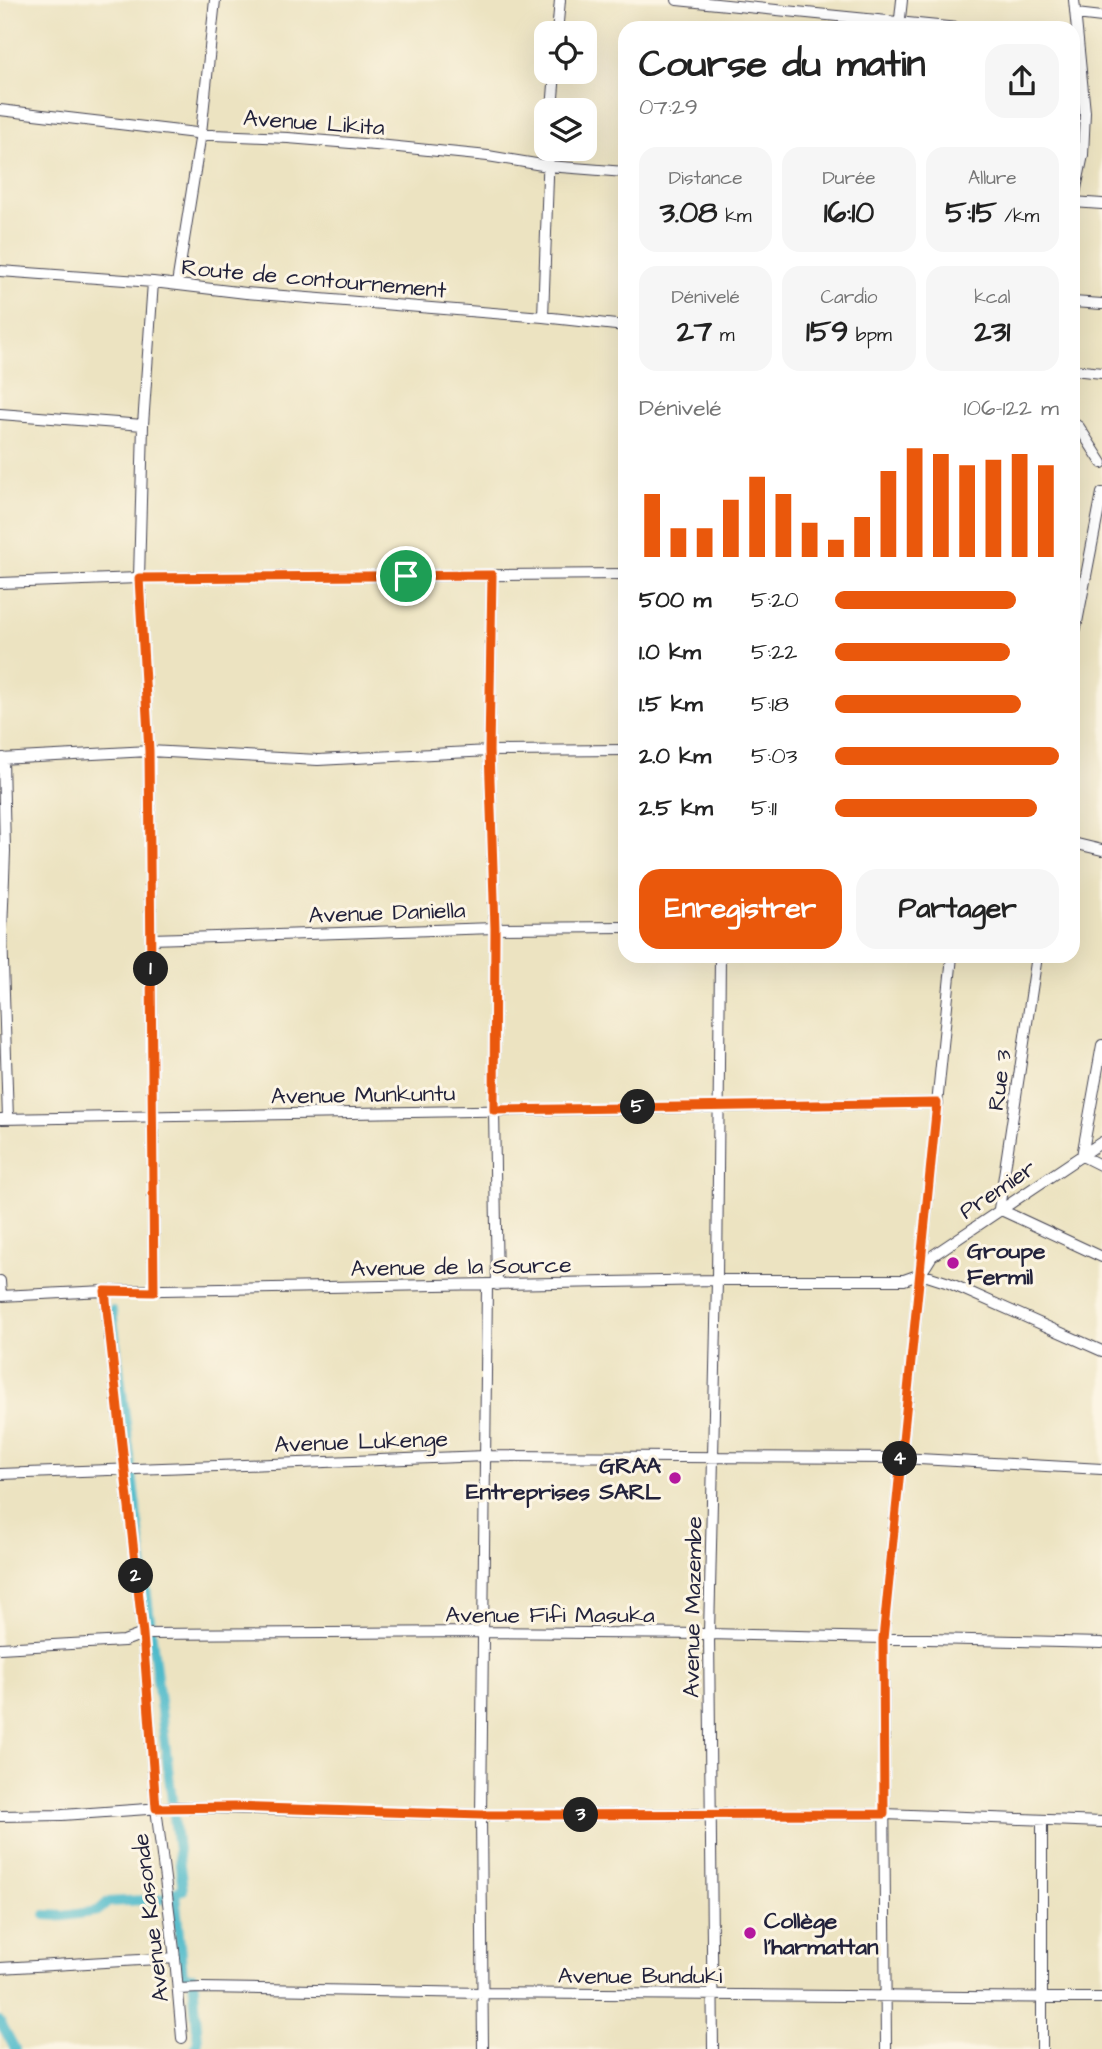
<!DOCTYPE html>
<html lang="fr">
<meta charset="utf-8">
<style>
:root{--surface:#fff;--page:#f6f6f6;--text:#222;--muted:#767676;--accent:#ea580c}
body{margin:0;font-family:"Architects Daughter",sans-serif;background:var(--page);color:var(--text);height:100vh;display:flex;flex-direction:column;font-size:26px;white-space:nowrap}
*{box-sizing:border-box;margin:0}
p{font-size:23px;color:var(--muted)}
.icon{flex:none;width:38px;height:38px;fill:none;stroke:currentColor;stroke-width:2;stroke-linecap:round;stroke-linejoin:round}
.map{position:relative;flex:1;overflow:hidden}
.sheet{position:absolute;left:618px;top:21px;width:462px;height:942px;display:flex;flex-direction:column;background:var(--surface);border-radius:21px;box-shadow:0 7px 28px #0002}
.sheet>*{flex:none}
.fabs{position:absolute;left:534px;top:21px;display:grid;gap:14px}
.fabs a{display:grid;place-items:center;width:63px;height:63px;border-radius:14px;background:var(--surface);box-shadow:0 7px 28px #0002;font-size:35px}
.pin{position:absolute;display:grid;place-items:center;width:60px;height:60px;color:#fff;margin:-30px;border:4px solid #fff;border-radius:50%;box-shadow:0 2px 7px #0007}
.km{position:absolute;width:35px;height:35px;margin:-18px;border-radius:50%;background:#222;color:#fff;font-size:19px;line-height:35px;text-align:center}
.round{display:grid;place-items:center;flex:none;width:74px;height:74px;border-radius:21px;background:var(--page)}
.summary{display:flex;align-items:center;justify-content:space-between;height:119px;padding:0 21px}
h1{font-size:38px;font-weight:800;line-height:52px}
.stats{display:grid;grid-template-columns:repeat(3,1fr);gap:10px;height:119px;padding:7px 21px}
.stats div{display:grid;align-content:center;border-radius:18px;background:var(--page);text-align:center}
.stats b{font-size:30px;font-weight:800}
.stats small{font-size:19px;font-weight:400}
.stats p{font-size:19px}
.chart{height:196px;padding:14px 21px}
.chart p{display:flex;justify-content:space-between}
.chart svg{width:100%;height:126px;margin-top:7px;stroke:var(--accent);stroke-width:6}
.primary-button{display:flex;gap:14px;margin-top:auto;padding:14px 21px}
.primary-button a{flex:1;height:80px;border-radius:21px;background:var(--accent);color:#fff;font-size:28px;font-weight:800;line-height:80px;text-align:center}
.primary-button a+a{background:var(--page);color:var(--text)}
ul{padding:0 21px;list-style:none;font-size:23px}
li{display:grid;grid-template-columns:112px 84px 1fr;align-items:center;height:52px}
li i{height:18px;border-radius:9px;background:var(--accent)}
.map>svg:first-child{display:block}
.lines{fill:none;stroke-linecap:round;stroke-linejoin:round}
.canal{stroke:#4ebaca;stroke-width:10}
.minor-casing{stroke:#403f4f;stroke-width:12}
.minor{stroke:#fff;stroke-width:10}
.route-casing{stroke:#fff;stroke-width:14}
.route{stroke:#ea580c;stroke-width:9}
.poi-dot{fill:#b5179e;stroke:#fcf5e5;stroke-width:2.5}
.labels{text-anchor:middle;stroke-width:6;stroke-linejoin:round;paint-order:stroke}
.street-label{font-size:23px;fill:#22223b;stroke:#fcf5e5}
.poi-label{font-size:23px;font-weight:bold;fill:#22223b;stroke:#fcf5e5;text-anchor:start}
</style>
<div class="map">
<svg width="1102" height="2049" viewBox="0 0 1102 2049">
<rect width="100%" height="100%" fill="#fcf5e5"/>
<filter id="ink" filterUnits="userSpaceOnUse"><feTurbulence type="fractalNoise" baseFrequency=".0143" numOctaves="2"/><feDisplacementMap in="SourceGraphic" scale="14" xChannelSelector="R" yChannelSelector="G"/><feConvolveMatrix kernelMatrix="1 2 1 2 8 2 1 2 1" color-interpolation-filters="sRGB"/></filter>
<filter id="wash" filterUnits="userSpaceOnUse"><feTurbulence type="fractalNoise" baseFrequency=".00686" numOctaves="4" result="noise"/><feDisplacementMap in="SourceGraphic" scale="28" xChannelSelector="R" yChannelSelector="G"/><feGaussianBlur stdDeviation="1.57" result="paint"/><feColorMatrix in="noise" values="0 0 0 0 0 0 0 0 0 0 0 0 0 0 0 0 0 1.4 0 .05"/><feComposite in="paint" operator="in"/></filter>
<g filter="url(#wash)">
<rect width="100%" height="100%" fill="#ece3c1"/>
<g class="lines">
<path class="canal" d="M112,1311L183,1890L175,1892L183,1977H193L198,2042L194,2049
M45,1915L64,1916L98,1911L108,1902L163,1899L174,1893
M0,2021L15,2049"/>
</g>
</g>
<g filter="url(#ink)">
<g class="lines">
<defs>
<path id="minor" d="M677,0L958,28
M1076,14L1102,17
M899,28L902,0
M557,33L560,0
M0,110L213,135L288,138L388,146L488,156L548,166L625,172
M552,110L555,72
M1073,202L1102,204
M1073,203L1083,155L1085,112L1074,0
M0,271L153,282L246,293L543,317L625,326
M153,282L143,425L139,578L149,751L154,1291
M177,284L201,133L215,0
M1073,302L1102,304
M543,317L549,149
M1073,370L1102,373
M0,414L143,425
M1073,423L1079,427L1102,463
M492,575L489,751L495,928L494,1110L497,1285
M0,583L139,578L625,574
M1073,643L1102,493
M3,758L5,851L2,931L8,1119
M0,759L149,751L318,760L489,751L625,750
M1073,843L1102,850
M151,939L495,928L625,927
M1037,956L999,1209L1102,1257
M1102,1045L1082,1156L1102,1166
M0,1119L938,1103
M922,1272L932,1256L1102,1142
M921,1274L949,1283L1102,1351
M0,1281L1,1296
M105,1291L143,1634L156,1808L175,1958L182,2038
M0,1296L105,1291L717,1280H904L921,1274
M0,1474L486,1456L900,1458L1102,1469
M0,1648L124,1641L143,1634L483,1632L709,1634L1102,1643
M0,1816L62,1815L176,1807L481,1815L884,1814L1102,1822
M0,1968L175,1958
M178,1989L201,1988L483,1993L1102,1998
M483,2049L481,1815L487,1285
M713,2049L709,1634L717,1280L720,956
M886,2049L883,1639L952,956
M1042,2049V1820"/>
</defs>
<use href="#minor" class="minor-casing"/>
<use href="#minor" class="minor"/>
</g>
</g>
<g class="lines" filter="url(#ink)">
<defs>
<path id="route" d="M492,575L489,751L495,928L494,1110L937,1103L883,1639L884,1814L481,1815L234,1807L156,1808L143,1634L105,1291L154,1292L149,751L139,578Z"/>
</defs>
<use href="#route" class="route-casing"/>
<use href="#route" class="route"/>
</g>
<g class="poi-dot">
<circle cx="953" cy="1263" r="7"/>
<circle cx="675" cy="1478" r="7"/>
<circle cx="750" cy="1933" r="7"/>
</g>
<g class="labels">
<g class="street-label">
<text transform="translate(314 122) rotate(4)" y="8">Avenue Likita</text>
<text transform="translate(314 278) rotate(5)" y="8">Route de contournement</text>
<text transform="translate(387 912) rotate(-2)" y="8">Avenue Daniella</text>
<text transform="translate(999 1080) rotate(-82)" y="8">Rue 3</text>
<text transform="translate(363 1094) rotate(-1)" y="8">Avenue Munkuntu</text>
<text transform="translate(997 1189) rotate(-34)" y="8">Premier</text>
<text transform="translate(461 1266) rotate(-1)" y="8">Avenue de la Source</text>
<text transform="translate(361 1441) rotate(-2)" y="8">Avenue Lukenge</text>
<text transform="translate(692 1607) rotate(-89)" y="8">Avenue Mazembe</text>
<text x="550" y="1622">Avenue Fifi Masuka</text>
<text transform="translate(150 1918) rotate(-97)" y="8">Avenue Kasonde</text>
<text x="640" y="1983">Avenue Bunduki</text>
</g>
<g class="poi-label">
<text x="967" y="1258">Groupe<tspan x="967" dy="26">Fermil</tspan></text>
<text x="661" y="1473" text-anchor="end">GRAA<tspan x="661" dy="26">Entreprises SARL</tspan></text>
<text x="764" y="1928">Collège<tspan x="764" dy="26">l'harmattan</tspan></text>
</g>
</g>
</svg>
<div class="fabs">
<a><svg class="icon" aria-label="locate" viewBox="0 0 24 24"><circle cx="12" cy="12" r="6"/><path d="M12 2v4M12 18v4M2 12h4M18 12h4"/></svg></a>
<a><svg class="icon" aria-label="layers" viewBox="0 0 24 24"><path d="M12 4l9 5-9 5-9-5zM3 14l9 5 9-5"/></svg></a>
</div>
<div class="pin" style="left:406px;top:576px;background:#1e9e55"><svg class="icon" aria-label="arrive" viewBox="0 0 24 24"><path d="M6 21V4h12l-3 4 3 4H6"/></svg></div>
<b class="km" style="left:151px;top:969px">1</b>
<b class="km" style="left:136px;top:1576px">2</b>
<b class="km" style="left:581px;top:1815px">3</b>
<b class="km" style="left:900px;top:1459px">4</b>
<b class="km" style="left:638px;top:1107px">5</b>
<section class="sheet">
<div class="summary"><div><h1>Course du matin</h1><p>07:29</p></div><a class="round"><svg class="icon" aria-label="share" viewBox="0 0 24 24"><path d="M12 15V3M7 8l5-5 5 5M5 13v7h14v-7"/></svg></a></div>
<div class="stats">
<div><p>Distance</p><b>3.08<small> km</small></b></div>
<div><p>Durée</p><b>16:10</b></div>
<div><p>Allure</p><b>5:15<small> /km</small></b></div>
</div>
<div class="stats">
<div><p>Dénivelé</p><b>27<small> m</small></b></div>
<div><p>Cardio</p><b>159<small> bpm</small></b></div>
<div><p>kcal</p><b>231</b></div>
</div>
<div class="chart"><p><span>Dénivelé</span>106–122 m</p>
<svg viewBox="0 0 160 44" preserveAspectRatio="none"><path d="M5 44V22M15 44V34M25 44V34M35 44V24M45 44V16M55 44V22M65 44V32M75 44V38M85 44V30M95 44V14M105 44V6M115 44V8M125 44V12M135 44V10M145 44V8M155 44V12"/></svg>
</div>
<ul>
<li><b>500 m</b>5:20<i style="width:81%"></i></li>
<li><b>1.0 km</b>5:22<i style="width:78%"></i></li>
<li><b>1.5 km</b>5:18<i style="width:83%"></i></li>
<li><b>2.0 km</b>5:03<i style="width:100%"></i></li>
<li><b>2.5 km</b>5:11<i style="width:90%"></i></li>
</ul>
<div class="primary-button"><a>Enregistrer</a><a>Partager</a></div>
</section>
</div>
